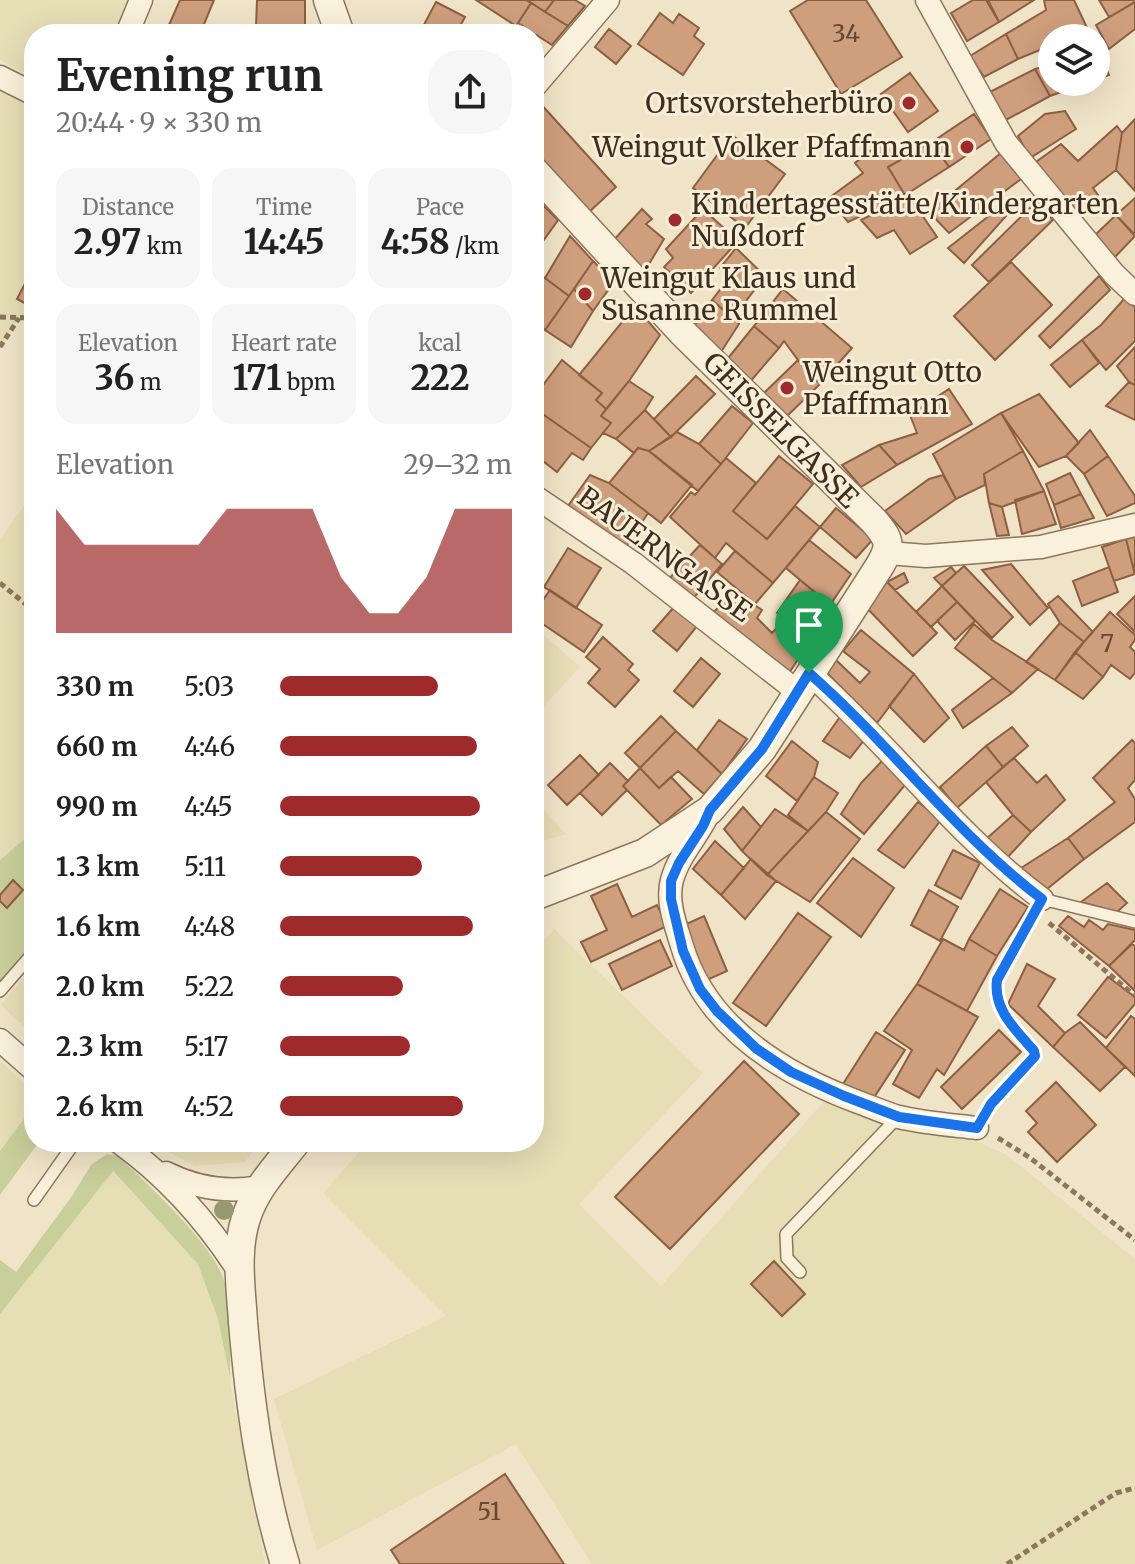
<!DOCTYPE html>
<meta charset="utf-8">
<style>
:root{--surface:#fff;--page:#f6f6f6;--text:#222;--muted:#767676;--accent:#9e2a2b}
body{margin:0;font-family:Merriweather,serif;background:var(--page);color:var(--text);height:100vh;display:flex;flex-direction:column;font-size:30px;white-space:nowrap}
*{box-sizing:border-box;margin:0}
p{font-size:26px;color:var(--muted)}
.icon{flex:none;width:44px;height:44px;fill:none;stroke:currentColor;stroke-width:2;stroke-linecap:round;stroke-linejoin:round}
.map{position:relative;flex:1;overflow:hidden}
.details{position:absolute;left:24px;top:24px;width:520px;height:1128px;display:flex;flex-direction:column;background:var(--surface);border-radius:32px;box-shadow:0 8px 32px #0002}
.details>*{flex:none}
.buttons{position:absolute;left:1038px;top:24px;display:grid;gap:16px}
.buttons a{display:grid;place-items:center;width:72px;height:72px;border-radius:50%;background:var(--surface);box-shadow:0 8px 32px #0002;font-size:40px}
.pin{position:absolute;display:grid;place-items:center;width:68px;height:68px;color:#fff;margin:-82px -34px;border-radius:50% 50% 50% 0;rotate:-45deg;box-shadow:0 0 8px #0007}
.pin .icon{rotate:45deg}
.round{display:grid;place-items:center;flex:none;width:84px;height:84px;border-radius:32px;background:var(--page)}
.overview{display:flex;align-items:center;justify-content:space-between;height:136px;padding:0 32px}
h1{font-size:44px;font-weight:700;line-height:60px}
.figures{display:grid;grid-template-columns:repeat(3,1fr);gap:12px;height:136px;padding:8px 32px}
.figures div{display:grid;align-content:center;border-radius:20px;background:var(--page);text-align:center}
.figures b{font-size:34px;font-weight:700}
.figures small{font-size:22px;font-weight:400}
.figures p{font-size:22px}
.chart{height:224px;padding:16px 32px}
.chart p{display:flex;justify-content:space-between}
.chart svg{width:100%;height:144px;margin-top:8px;fill:var(--accent);opacity:.7}
ul{padding:0 32px;list-style:none;font-size:26px}
li{display:grid;grid-template-columns:128px 96px 1fr;align-items:center;height:60px}
li i{height:20px;border-radius:10px;background:var(--accent)}
.map>svg:first-child{display:block}
.farmland{fill:#e6deb5}
.green{fill:#c9cf9b}
.building{fill:#cf9f7d;stroke:#8d5f41;stroke-width:2}
.lines{fill:none;stroke-linecap:round;stroke-linejoin:round}
.service-casing{stroke:#8d765c;stroke-width:14}
.minor-casing{stroke:#8d765c;stroke-width:25}
.tertiary-casing{stroke:#8d765c;stroke-width:31}
.path{stroke:#8d765c;stroke-width:5;stroke-dasharray:6 4;stroke-linecap:butt}
.service{stroke:#faf1dc;stroke-width:11}
.minor{stroke:#faf1dc;stroke-width:22}
.tertiary{stroke:#faf1dc;stroke-width:28}
.tree{fill:#96986f}
.route-casing{stroke:#fff;stroke-width:16}
.route{stroke:#1a73e8;stroke-width:10}
.poi-dot{fill:#9e2a2b;stroke:#f7eed8;stroke-width:3}
.labels{text-anchor:middle;stroke-width:6;stroke-linejoin:round;paint-order:stroke}
.number-label{font-size:24px;fill:#624a37}
.poi-label{font-size:28px;fill:#3d2e20;stroke:#f7eed8;text-anchor:start}
.street-label{font-size:28px;fill:#3d2e20;stroke:#f7eed8}
</style>
<div class="map">
<svg width="1135" height="1564" viewBox="0 0 1135 1564">
<rect width="100%" height="100%" fill="#f0e4c8"/>
<path class="farmland" d="M0,0H130L116,34H34V78L0,60Z
M0,88L34,105V318H19L0,347Z
M34,492V831L0,860V539Z
M534,626L580,667L534,717Z
M534,799L566,834L534,844Z
M554,929L703,1073L579,1204L661,1286L825,1100L907,1131L978,1142L1007,1155L1135,1259V1564H592L516,1444L317,1550L274,1399L446,1316L323,1193L368,1142H534V952Z
M34,965V1036L1,1005Z
M0,1061L34,1092V1105L0,1151Z
M150,1142H260L245,1162L195,1166Z
M112,1171L198,1264L218,1319L265,1564H0V1314Z"/>
<path class="green" d="M34,831V946L0,984V860Z
M34,1105V1142H39L0,1195V1151Z
M107,1154L118,1156C147,1184 216,1246 225,1284C232,1315 230,1347 230,1378L218,1319L198,1264L113,1171L0,1314V1260L16,1272L72,1196L91,1165Z"/>
<path class="building" d="M180,0H214L200,34H191L169,25Z
M257,0H305V27H256Z
M476,0H526L531,3L516,26Z
M527,0H554L545,12Z
M554,0H575L585,6L568,26L545,12Z
M808,0H866L902,57L841,94L790,11Z
M973,0H986L999,22L967,41L951,13Z
M988,0H1034L999,22Z
M1044,0H1074L1089,32L1070,38H1052V45L1018,59L1006,34L1046,10Z
M1099,0H1135V2L1109,17Z
M436,2L465,17L456,34H419Z
M1135,2V29L1109,49L1096,25Z
M531,3L568,26L552,45L518,23Z
M660,13L673,23L679,14L699,28L694,36L704,44L683,75L638,44Z
M256,27H305V34H256Z
M609,29L631,46L616,64L595,47Z
M1006,34L1018,59L984,77L970,56Z
M1096,47L1109,75L1096,80Z
M1052,65V82H1090L1050,96L1035,69Z
M1035,69L1050,96L1006,120L990,92Z
M910,73L938,111L908,132L881,94Z
M539,102L616,187L588,213L534,154V106Z
M1065,111L1076,129L1030,158L1018,136L1045,114Z
M974,114L991,139L949,167L932,142Z
M1135,119V191L1116,170L1122,133Z
M1117,126L1122,133L1116,170L1093,188L1098,195L1074,218L1033,164L1061,144L1078,161Z
M732,135L785,174L745,228L693,188Z
M883,141L899,161L888,167L905,195L848,222L829,198L863,173L855,163Z
M932,142L949,167L905,195L888,167Z
M1001,153L1021,179L949,233L929,212Z
M909,196L937,237L910,254L894,230L877,238L861,220Z
M1135,198V235L1116,215Z
M1008,201L1015,206L964,263L948,248Z
M1037,201L1053,220L989,282L972,265Z
M544,206L558,220L541,244L534,238V222Z
M642,209L652,219L646,224L664,239L643,274L612,242Z
M703,209L738,241L691,293L664,267L673,258L666,249Z
M1116,215L1135,236L1115,257L1094,236Z
M570,236L593,261L569,296L545,278Z
M736,248L765,276L733,318L712,300L729,278L720,268Z
M593,261L614,282L593,311L574,289Z
M1011,262L1052,305L995,360L954,316Z
M534,270L569,296L545,330L534,322Z
M29,276L34,279V308L17,299Z
M1099,276L1110,290L1050,348L1039,336Z
M574,289L593,311L571,347L545,330Z
M783,289L852,348L820,384L798,360L784,341L779,348L754,326Z
M1124,299L1135,307V341L1106,370L1082,340L1101,325Z
M712,300L739,324L719,355L693,328Z
M635,306L660,335L629,381L606,409L596,400L602,393L579,375Z
M754,326L779,348L749,383L725,362Z
M1082,340L1099,363L1070,387L1051,365Z
M1135,347V385L1129,382L1117,366Z
M562,360L602,393L596,400L606,409L601,416L611,423L591,448L534,408V397Z
M798,360L820,384L785,418L762,395Z
M696,376L715,394L671,437L654,419Z
M629,381L653,397L645,410L616,439L603,433L611,423L601,416Z
M1129,382L1135,385V420L1106,406Z
M949,389L972,424L897,465L879,445L917,433L910,415Z
M1039,394L1079,443L1066,456L1039,467L1001,413Z
M732,406L753,423L721,464L699,444Z
M534,408L591,448L583,460L572,453L557,472L534,454Z
M645,410L671,437L649,451L638,448L634,453L616,439Z
M1001,413L1023,451L984,474L985,485L956,499L933,454Z
M1090,430L1108,456L1084,474L1066,456Z
M677,432L699,444L721,464L698,491L649,451Z
M879,445L897,465L861,487L842,465Z
M638,448L649,451L692,485L661,523L609,483Z
M1023,451L1044,491L1002,507L989,503L984,474Z
M779,456L813,484L767,539L733,511Z
M1108,456L1135,496V503L1107,516L1084,474Z
M726,458L756,483L733,511L767,539L795,506L820,527L773,583L726,543L715,558L670,517L691,492L695,495Z
M1070,473L1081,494L1054,505L1046,484Z
M590,475L609,483L648,513L625,548L568,506Z
M943,475L956,499L906,534L885,511L929,479Z
M1044,491L1056,524L1022,534L1015,500Z
M1081,494L1094,518L1061,528L1054,505Z
M989,503L1002,507L1009,535L997,536Z
M836,508L873,539L856,558L820,527Z
M1135,537V575L1126,539Z
M1126,539L1135,574L1114,581L1102,547Z
M809,540L851,574L830,605L786,568Z
M700,545L722,564L692,600L668,580Z
M568,548L601,568L576,608L544,587Z
M735,551L773,583L755,604L717,572Z
M1011,564L1048,608L1030,625L982,570Z
M964,566L1013,617L992,638L942,586Z
M951,567L956,573L942,586L934,578Z
M1109,567L1118,592L1082,606L1073,581Z
M904,573L908,582L895,590L887,582Z
M800,580L830,605L823,621L787,676L712,614L734,591L762,610L757,618L772,633L785,619L777,613Z
M887,582L937,633L913,656L863,604Z
M942,586L957,602L931,627L916,612Z
M550,590L602,625L584,652L534,618V613Z
M1058,596L1093,632L1084,642L1060,623L1048,604Z
M1135,596V632L1117,614Z
M957,602L975,621L955,640L937,621Z
M675,606L698,625L677,651L653,631Z
M1110,612L1135,635V640L1130,647L1135,652V673L1130,679L1111,665L1103,677L1075,652Z
M1060,623L1084,642L1055,680L1026,662Z
M974,624L992,640L1038,669L1012,693L955,648Z
M861,630L914,674L877,723L825,671L835,659L860,683L870,672L843,651Z
M603,637L633,664L628,670L639,680L615,707L588,683L600,669L586,657Z
M1075,652L1103,677L1083,699L1055,680Z
M701,658L720,674L693,707L674,691Z
M914,674L949,718L924,742L889,706Z
M993,678L1012,693L963,728L952,710Z
M842,714L865,739L850,758L823,741Z
M661,716L676,731L640,768L625,753Z
M719,720L747,739L722,774L697,750Z
M1012,727L1028,746L1003,767L986,746Z
M676,731L722,774L704,794L678,771L659,788L640,768Z
M1132,740L1135,743V780L1128,788L1135,799V822L1084,859L1068,838L1115,802L1093,778Z
M792,741L818,762L814,777L797,801L766,776Z
M986,746L1003,767L957,808L940,787Z
M580,755L599,775L567,805L548,785Z
M1014,758L1037,783L1046,775L1065,800L1031,832L1013,815L986,782Z
M884,759L905,785L864,834L841,814L861,783Z
M610,763L628,781L623,786L627,790L602,815L580,793Z
M640,768L659,788L671,777L692,799L661,825L623,786Z
M814,777L838,793L826,812L808,831L788,815Z
M918,802L941,820L904,868L878,850Z
M743,807L761,827L742,851L724,829Z
M775,809L808,831L767,875L742,851Z
M826,812L860,839L810,902L767,875Z
M1013,815L1031,832L1006,859L985,840Z
M1068,838L1084,859L1047,889L1021,868Z
M715,841L744,868L721,895L693,869Z
M953,850L980,863L961,899L935,885Z
M853,858L894,888L861,937L817,903Z
M751,859L776,881L745,919L721,895Z
M13,880L23,890L7,908L0,901V895Z
M1107,883L1127,903L1117,912L1081,902Z
M617,884L632,917L657,905L667,926L591,962L581,942L607,930L591,896Z
M1000,889L1028,907L997,956L969,939Z
M929,890L958,907L940,941L911,925Z
M798,913L831,937L766,1026L733,1003Z
M704,916L727,971L707,980L684,925Z
M1068,916L1084,927L1089,920L1103,930L1108,924L1135,930V940L1109,966L1059,926Z
M943,939L964,950L969,939L997,956L967,1011L917,984Z
M660,940L672,966L622,990L609,964Z
M1132,944L1135,946V991L1109,966Z
M1027,964L1055,979L1038,1006L1065,1033L1053,1047L1008,1004Z
M1108,977L1135,997V1004L1106,1038L1078,1015Z
M917,984L978,1017L944,1075L937,1069L919,1098L893,1084L912,1050L884,1031Z
M1131,1016L1135,1019V1076L1106,1048Z
M1080,1022L1125,1067L1100,1091L1053,1047L1065,1033Z
M999,1030L1021,1052L962,1109L941,1087Z
M876,1032L905,1050L871,1102L843,1084Z
M744,1061L799,1114L670,1249L615,1197Z
M1056,1082L1096,1125L1057,1162L1028,1132L1037,1123L1026,1111Z
M774,1261L805,1294L782,1316L751,1284Z
M505,1474L564,1564H400L391,1550Z"/>
<g class="lines">
<defs>
<path id="service" d="M0,991L34,952
M977,1128L991,1104L1035,1056L1034,1051C1016,1030 993,1010 997,980L1042,899L1135,922
M34,1200L75,1142
M800,1272L787,1258L786,1234L898,1117"/>
<path id="minor" d="M927,0L1006,143L1114,274L1135,294
M127,34L141,0
M0,77L34,94
M534,87L608,0
M534,496L633,563L798,692
M888,553L926,556L1041,547L1135,525
M809,673C890,745 955,834 1042,899
M710,810C700,834 679,854 672,880C666,901 676,926 682,946C706,1027 783,1074 858,1102C872,1107 885,1113 899,1117C924,1123 952,1125 977,1128
M0,1040L34,1070
M119,1142C169,1178 207,1221 240,1273
M166,1173C196,1188 227,1193 260,1187"/>
<path id="tertiary" d="M328,0L340,34
M534,171L683,333L874,521C890,540 892,545 879,567L762,749L710,810L645,853L534,896
M285,1564C261,1485 250,1405 243,1322C241,1289 235,1251 246,1218C255,1189 277,1166 296,1142"/>
</defs>
<use href="#service" class="service-casing"/>
<use href="#minor" class="minor-casing"/>
<use href="#tertiary" class="tertiary-casing"/>
<path class="path" d="M0,317L34,318
M0,347L19,318
M0,583L34,611
M1049,923L1135,996
M998,1138L1029,1157L1135,1240
M1007,1564L1116,1493L1135,1488"/>
<use href="#service" class="service"/>
<use href="#minor" class="minor"/>
<use href="#tertiary" class="tertiary"/>
</g>
<circle class="tree" cx="224" cy="1210" r="10"/>
<g class="lines">
<defs>
<path id="route" d="M809,673C891,745 955,833 1042,899L997,980C993,1010 1016,1030 1034,1051L1035,1056L991,1104L977,1128L899,1117L844,1096L791,1072L757,1049L717,1011L700,989L683,951L671,899V881L679,863L703,826L710,810L762,749Z"/>
</defs>
<use href="#route" class="route-casing"/>
<use href="#route" class="route"/>
</g>
<g class="poi-dot">
<circle cx="909" cy="103" r="8"/>
<circle cx="967" cy="147" r="8"/>
<circle cx="675" cy="220" r="8"/>
<circle cx="585" cy="294" r="8"/>
<circle cx="787" cy="388" r="8"/>
</g>
<g class="labels">
<g class="number-label">
<text x="846" y="42">34</text>
<text x="1107" y="652">7</text>
<text x="489" y="1520">51</text>
</g>
<g class="poi-label">
<text x="893" y="113" text-anchor="end">Ortsvorsteherbüro</text>
<text x="951" y="157" text-anchor="end">Weingut Volker Pfaffmann</text>
<text x="691" y="214">Kindertagesstätte/Kindergarten<tspan x="691" dy="32">Nußdorf</tspan></text>
<text x="601" y="288">Weingut Klaus und<tspan x="601" dy="32">Susanne Rummel</tspan></text>
<text x="803" y="382">Weingut Otto<tspan x="803" dy="32">Pfaffmann</tspan></text>
</g>
<g class="street-label">
<text transform="translate(781 430) rotate(45)" y="10">GEISSELGASSE</text>
<text transform="translate(665 554) rotate(36)" y="10">BAUERNGASSE</text>
</g>
</g>
</svg>
<div class="buttons">
<a><svg class="icon" aria-label="layers" viewBox="0 0 24 24"><path d="M12 4l9 5-9 5-9-5zM3 14l9 5 9-5"/></svg></a>
</div>
<div class="pin" style="left:809px;top:673px;background:#1e9e55"><svg class="icon" aria-label="arrive" viewBox="0 0 24 24"><path d="M6 21V4h12l-3 4 3 4H6"/></svg></div>
<section class="details">
<div class="overview"><div><h1>Evening run</h1><p>20:44 · 9 × 330 m</p></div><a class="round"><svg class="icon" aria-label="share" viewBox="0 0 24 24"><path d="M12 15V3M7 8l5-5 5 5M5 13v7h14v-7"/></svg></a></div>
<div class="figures">
<div><p>Distance</p><b>2.97<small> km</small></b></div>
<div><p>Time</p><b>14:45</b></div>
<div><p>Pace</p><b>4:58<small> /km</small></b></div>
</div>
<div class="figures">
<div><p>Elevation</p><b>36<small> m</small></b></div>
<div><p>Heart rate</p><b>171<small> bpm</small></b></div>
<div><p>kcal</p><b>222</b></div>
</div>
<div class="chart"><p><span>Elevation</span>29–32 m</p>
<svg viewBox="0 0 160 44" preserveAspectRatio="none"><path d="M0 44V6L10 17L20 17L30 17L40 17L50 17L60 6L70 6L80 6L90 6L100 27L110 38L120 38L130 27L140 6L150 6L160 6V44z"/></svg>
</div>
<ul>
<li><b>330 m</b>5:03<i style="width:68%"></i></li>
<li><b>660 m</b>4:46<i style="width:85%"></i></li>
<li><b>990 m</b>4:45<i style="width:86%"></i></li>
<li><b>1.3 km</b>5:11<i style="width:61%"></i></li>
<li><b>1.6 km</b>4:48<i style="width:83%"></i></li>
<li><b>2.0 km</b>5:22<i style="width:53%"></i></li>
<li><b>2.3 km</b>5:17<i style="width:56%"></i></li>
<li><b>2.6 km</b>4:52<i style="width:79%"></i></li>
</ul>
</section>
</div>
